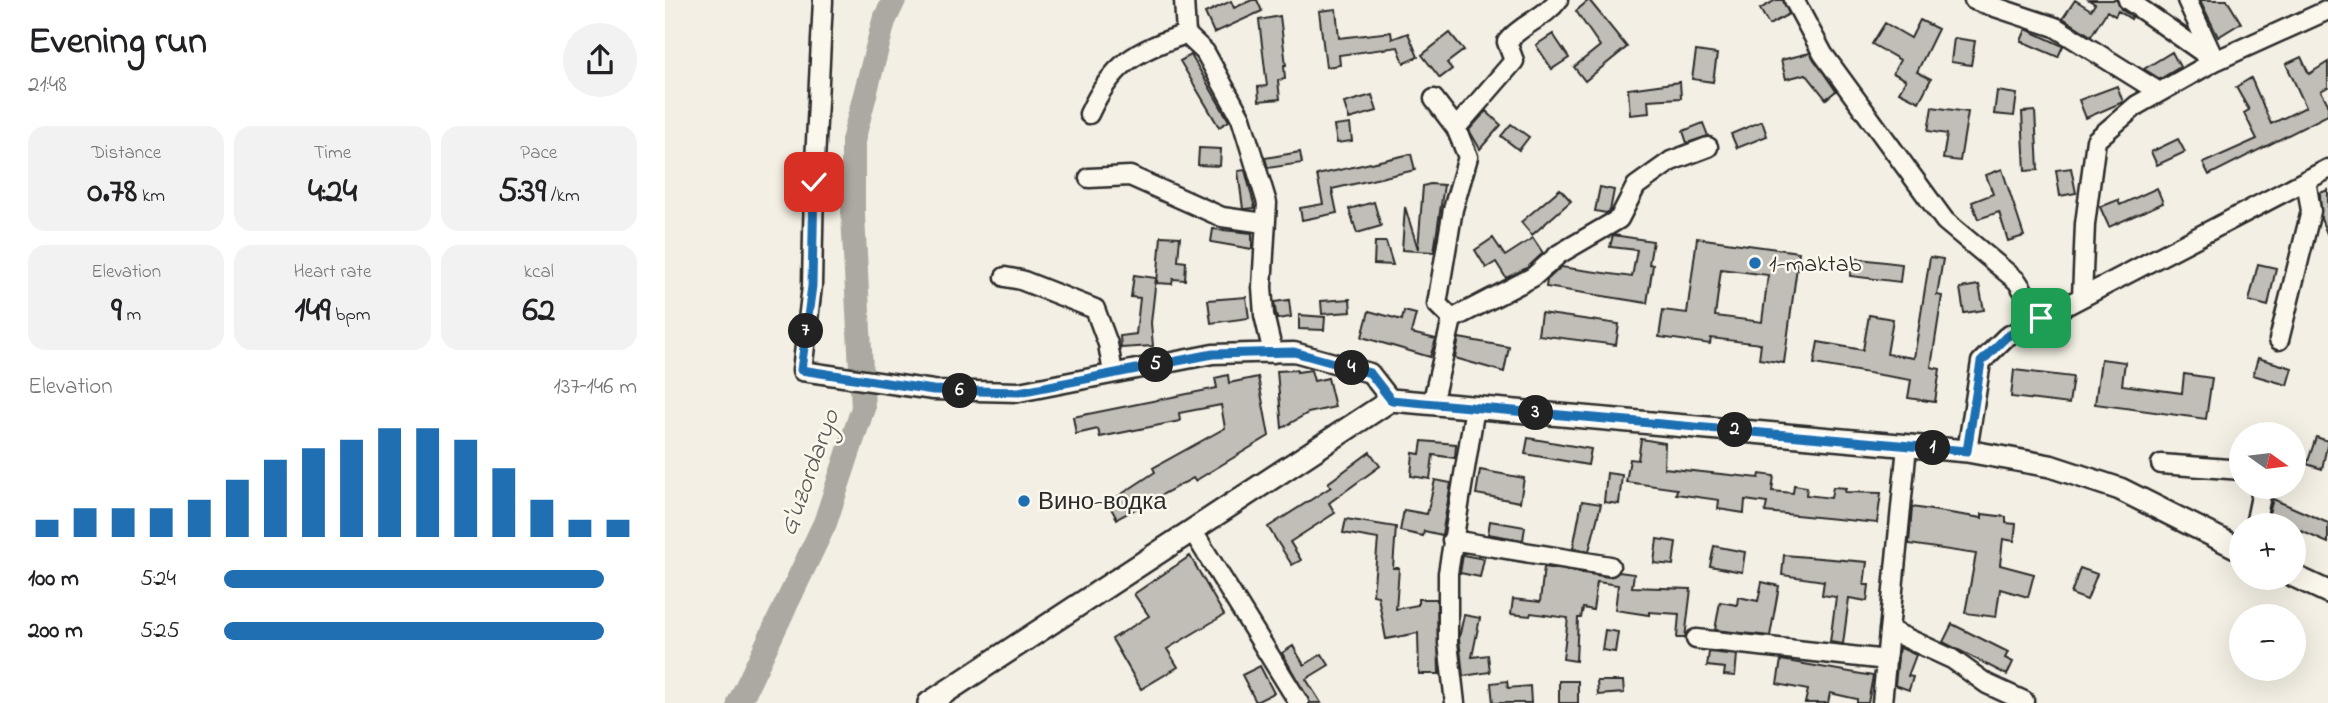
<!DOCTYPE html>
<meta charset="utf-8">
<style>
:root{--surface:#fff;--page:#f2f2f2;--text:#202124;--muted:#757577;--accent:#1f6fb2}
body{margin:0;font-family:"Indie Flower",sans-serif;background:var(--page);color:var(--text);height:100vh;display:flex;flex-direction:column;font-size:26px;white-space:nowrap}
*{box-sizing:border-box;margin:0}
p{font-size:23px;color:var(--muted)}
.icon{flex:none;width:38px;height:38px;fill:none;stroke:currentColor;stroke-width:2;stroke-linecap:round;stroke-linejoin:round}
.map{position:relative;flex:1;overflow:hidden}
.drawer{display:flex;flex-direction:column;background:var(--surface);width:665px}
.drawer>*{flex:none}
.needle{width:46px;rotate:104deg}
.buttons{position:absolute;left:1564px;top:422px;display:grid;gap:14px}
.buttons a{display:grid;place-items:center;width:77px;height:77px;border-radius:50%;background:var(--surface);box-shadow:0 7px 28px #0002;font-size:35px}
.pin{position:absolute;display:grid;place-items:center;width:60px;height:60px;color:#fff;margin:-30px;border-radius:14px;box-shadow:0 4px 10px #0006}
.km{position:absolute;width:35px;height:35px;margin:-18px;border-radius:50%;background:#222;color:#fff;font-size:19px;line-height:35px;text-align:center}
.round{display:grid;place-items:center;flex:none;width:74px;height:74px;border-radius:37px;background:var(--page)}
.overview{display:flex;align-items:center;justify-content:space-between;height:119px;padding:0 28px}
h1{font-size:38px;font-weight:700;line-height:52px}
.stats{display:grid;grid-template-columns:repeat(3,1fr);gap:10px;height:119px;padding:7px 28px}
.stats div{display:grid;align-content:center;border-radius:18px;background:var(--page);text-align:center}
.stats b{font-size:35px;font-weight:700}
.stats small{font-size:19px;font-weight:400}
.stats p{font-size:19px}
.chart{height:196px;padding:14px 28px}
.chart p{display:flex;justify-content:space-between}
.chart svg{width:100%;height:126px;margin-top:7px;stroke:var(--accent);stroke-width:6}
ul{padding:0 28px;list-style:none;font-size:23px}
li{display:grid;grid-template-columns:112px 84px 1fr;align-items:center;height:52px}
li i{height:18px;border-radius:9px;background:var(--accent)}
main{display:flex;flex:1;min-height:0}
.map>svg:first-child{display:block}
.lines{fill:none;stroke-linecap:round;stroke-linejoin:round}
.river{stroke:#aca9a2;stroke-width:24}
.building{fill:#c0beb6;stroke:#2b2b2b;stroke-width:2;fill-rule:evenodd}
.minor-casing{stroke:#2b2b2b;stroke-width:23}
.major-casing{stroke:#2b2b2b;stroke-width:26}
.minor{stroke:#fbf7ec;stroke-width:18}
.major{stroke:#fbf7ec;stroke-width:21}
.route-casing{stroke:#fff;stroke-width:14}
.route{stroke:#1f6fb2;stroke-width:9}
.poi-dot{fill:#1f6fb2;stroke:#fbf7ec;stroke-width:2.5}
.labels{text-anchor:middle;stroke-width:5;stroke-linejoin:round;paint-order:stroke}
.poi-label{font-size:24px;fill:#2b2b2b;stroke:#fbf7ec;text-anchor:start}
.water-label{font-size:26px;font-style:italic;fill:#585755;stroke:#fbf7ec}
</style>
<main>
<section class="drawer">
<div class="overview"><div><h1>Evening run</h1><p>21:48</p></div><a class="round"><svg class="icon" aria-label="share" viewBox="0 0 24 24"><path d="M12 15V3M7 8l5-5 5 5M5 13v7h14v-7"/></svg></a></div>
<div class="stats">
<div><p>Distance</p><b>0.78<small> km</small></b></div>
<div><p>Time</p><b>4:24</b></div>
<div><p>Pace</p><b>5:39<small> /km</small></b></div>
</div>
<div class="stats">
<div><p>Elevation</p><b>9<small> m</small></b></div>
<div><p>Heart rate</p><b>149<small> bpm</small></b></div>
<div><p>kcal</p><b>62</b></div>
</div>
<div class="chart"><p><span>Elevation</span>137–146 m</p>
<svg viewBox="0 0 160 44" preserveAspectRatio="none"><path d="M5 44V38M15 44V34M25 44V34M35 44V34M45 44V31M55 44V24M65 44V17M75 44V13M85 44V10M95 44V6M105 44V6M115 44V10M125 44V20M135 44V31M145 44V38M155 44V38"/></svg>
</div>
<ul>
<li><b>100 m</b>5:24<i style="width:92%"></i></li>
<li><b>200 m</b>5:25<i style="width:92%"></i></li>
</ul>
</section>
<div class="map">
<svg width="1663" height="703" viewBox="0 0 1663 703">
<rect width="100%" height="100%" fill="#f3efe4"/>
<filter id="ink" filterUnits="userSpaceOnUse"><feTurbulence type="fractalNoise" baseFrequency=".0143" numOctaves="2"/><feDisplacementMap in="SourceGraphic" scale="14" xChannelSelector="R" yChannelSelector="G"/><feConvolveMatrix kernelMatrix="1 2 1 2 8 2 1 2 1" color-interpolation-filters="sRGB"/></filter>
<g filter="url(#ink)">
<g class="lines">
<path class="river" d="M74,703L160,523L198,408L188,215V141L219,21L229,0"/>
</g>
<path class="building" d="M587,0H592L597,11L549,33L540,13L566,1L569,8Z
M924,0L962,47L920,81L909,67L935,46L911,11Z
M1111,0H1118L1124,14L1104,25L1095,9Z
M1410,0L1426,10L1430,4L1424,0H1452L1456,9L1467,17L1466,19L1453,11L1450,16L1442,11L1426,36L1398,18Z
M1535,0H1562L1576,23L1553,37Z
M671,9L674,38L726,32L727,39L743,33L753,57L739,63L733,47L674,55L675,65L661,67L654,11Z
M615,16L621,65H619L620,79L613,80L615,99L594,101L593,87L602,86L594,20Z
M1255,20L1273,29L1252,72L1266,79L1254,102L1234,92L1241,80L1228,73L1235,60L1207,44L1220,23L1246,38Z
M1361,29L1398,46L1393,57L1356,41Z
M785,33L799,50L782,63L787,69L775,78L757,55Z
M888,34L904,58L887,69L871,45Z
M1289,38L1310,41L1306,65L1286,62Z
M1031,51L1052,54L1048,82L1027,79Z
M1507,52L1515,67L1495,79L1479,69Z
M1145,53L1171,91L1161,99L1141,74L1121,79L1116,60Z
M526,55L564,121L554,127L515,61Z
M1636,57L1644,74L1663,62V87L1656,91L1663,104V115L1544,175L1538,163L1592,139L1579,113L1584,110L1571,87L1586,78L1606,124L1641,107L1621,64Z
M1015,82L1016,98L983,100L984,113L965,115L963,89Z
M1452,86L1458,102L1421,118L1414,100Z
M1332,91L1352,94L1349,116L1329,114Z
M707,95L712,111L684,119L679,103Z
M1267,107L1303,112L1295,161L1278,159L1282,134L1263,131Z
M821,111L836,125L815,149L804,130Z
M1370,111L1373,170L1360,171L1357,112Z
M1097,121L1102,136L1072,148L1066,134Z
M1038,123L1043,136L1022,143L1018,131Z
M685,124L687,141L672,143L669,126Z
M846,124L864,137L854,150L836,136Z
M1513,139L1520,152L1492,165L1486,152Z
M534,148L556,149L555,166L533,165Z
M635,152L637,163L603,168L600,158Z
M746,154L750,170L667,189L672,213L637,220L635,208L658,204L652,175Z
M1406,168L1411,193L1395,196L1391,170Z
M1337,169L1359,236L1343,241L1334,212L1313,219L1307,202L1328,194L1321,175Z
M580,170L590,208L581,209H578L573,171Z
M765,184L779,185L769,252L737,250L740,207L753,249L758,186Z
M935,187L949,190L945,211L941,213L930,211Z
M1492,188L1498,203L1444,227L1435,207L1453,200L1455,205Z
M895,189L906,201L867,235L856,222Z
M1663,190V236L1656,219L1655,193Z
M709,202L716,226L692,233L684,209Z
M548,229L587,233V249L546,242Z
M948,235L988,241L984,264L988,265L982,303L881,287L882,280L896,267L967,277L972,250L945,247Z
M496,236L515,237L513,261L521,262L520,280L508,279L507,284L492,283Z
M828,238L840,256L868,238L878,253L862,268L841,278L831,262L821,268L810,250Z
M1032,238L1134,252L1119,363L1094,359L1096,344L1046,338L1045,344L994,337L998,310L1022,313ZM1056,269L1103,275L1097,322L1050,316Z
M710,242H721L728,265L709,264Z
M1265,257L1278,259L1272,295L1277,296L1266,367L1275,369L1270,402L1243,398L1246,380L1149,364L1153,342L1198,350L1204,315L1228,319L1222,354L1249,358Z
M1187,258L1237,264L1235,282L1185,276Z
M1593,264L1611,268L1603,306L1584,301Z
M469,275L491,278L486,323L488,346L456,348L455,336L471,334L475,298L466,297Z
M1314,285L1319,310L1299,313L1295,288Z
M581,297L584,318L546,323L543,300Z
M685,299L686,312L657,314L656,301Z
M624,300L626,317L612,319L609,302Z
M704,311L737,320L739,311L751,314L746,333L771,339L765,357L697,337Z
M876,313L954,324L951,345L873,335Z
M634,315L660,317L659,330L634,329Z
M794,338L844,347L839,372L790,358Z
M1593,358L1627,368L1622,385L1588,375Z
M1436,359L1460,362L1457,385L1517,393L1519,374L1547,378L1541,419L1430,404Z
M632,370V372L646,370L649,381L663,378L670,407L643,413L617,428L612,371Z
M1349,370L1408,377L1404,404L1346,397Z
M563,375L564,383L593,377L604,436L530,481L528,478L452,519L443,503L490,472L488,468L560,428L556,405L514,413L515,421L435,437L433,429L411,434L408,417L552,388L550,378Z
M1651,437L1663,441L1657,469L1642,464Z
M863,438L926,449L923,465L860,454Z
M976,439L1000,443L999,468L1094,478L1095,474L1109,476L1107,491L1128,493L1129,485L1142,487L1141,495L1166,498L1168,487L1181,488L1180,492L1216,493L1212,523L1100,512L1102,503L1080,500L1079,513L1053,509L1054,500L1011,494L1012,489L961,482L965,459L973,460Z
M757,441L791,444L790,458L768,455L765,479L746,476L748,453L755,454Z
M705,452L715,466L664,503L670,513L625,542L636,560L627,565L603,527L666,487L663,483Z
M815,470L859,478L855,502L811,494Z
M942,473L957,475L954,504L939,502Z
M770,480L786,483L777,535L759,531L758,536L735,531L739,510L762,514Z
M1608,499L1663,523V543L1629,528V525L1603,517Z
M917,501L936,504L924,551L908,548Z
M1247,507L1317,518V514L1341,517V523L1351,524L1349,541L1338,539L1335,565L1369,574L1363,597L1335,589L1331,617L1300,613L1311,554L1244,544Z
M681,519L731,527L728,568H734L731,609L753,605V599H772L774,674H754L753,633L721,639L713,596L708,595L713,539L678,533Z
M825,521L860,527L858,540L823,534Z
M992,539L1011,542L1008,565L989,563Z
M1049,546L1080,552L1077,572L1045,566Z
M798,555L819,559L815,577L795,573Z
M1119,555L1202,562L1199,585H1204L1202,601L1184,598L1178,644L1165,642L1171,597L1157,595L1159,581L1117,575Z
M525,556L559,615L502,649L513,667L476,689L447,639L484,616L469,594Z
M879,567L943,577L954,572L969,574L967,587L1026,589L1020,638H1012L1014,614L984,612V615L950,610L953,585L932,582L928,610L918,608L916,618H913L911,661L898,659L903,618L866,613L865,616L846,614L848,599L875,602Z
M1415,568L1432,574L1422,600L1406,594Z
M1097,582L1114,586L1105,636L1050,630L1055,602L1072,605L1073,597L1093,601Z
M799,615L815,618L807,657L823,655L825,672L798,676L794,638Z
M1287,624L1343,652L1340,658L1348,662L1342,675L1278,642Z
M940,630L953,632L950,652L937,650Z
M628,646L639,665L657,654L664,665L641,679L656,703H645L617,653Z
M1234,647L1251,655L1243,676L1248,677L1244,690L1230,685Z
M1044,652L1072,655L1070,676L1059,675L1060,668L1042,666Z
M1116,660L1208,676L1203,703H1192V699L1165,693L1163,703H1140L1143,690L1112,684Z
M595,666L609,693L591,702L577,675Z
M842,681L843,688L865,686L866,703H828L826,683Z
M894,681H913V703H894Z
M932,681H958L959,693L933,695Z"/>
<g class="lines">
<defs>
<path id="minor" d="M158,0L149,182L147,286L137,371L268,390L354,392L548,354L629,352L705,373L726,400
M519,0L521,34
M1129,0L1158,54L1280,221L1352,281L1376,318
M1309,0L1390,27L1494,92
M1463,0L1550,61L1522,0
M424,114C447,64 470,51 521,34L540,52L576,118L602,203L597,287L599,315L608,353
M791,128L849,61L842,42C856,24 880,18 893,0
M424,178L465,176L557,217L599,223
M340,277L356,280L430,309L443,344L448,373
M1417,297L1420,224L1431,140L1472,105L1550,61L1663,10
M787,319L868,277L894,254L954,219L971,186L1006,161L1043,147
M1614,340L1646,211L1641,180
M767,404L787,319L772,304L788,209L803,157L791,128L769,99
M1302,451L1316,362L1341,337L1663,169
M1496,464L1577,470
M1590,525L1598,486
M527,530L634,703
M787,540L945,566
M1224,630L1287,659L1322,684L1359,701
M1031,639L1222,660
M790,703L783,643V573L810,407
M1217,703L1242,446"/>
<path id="major" d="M1629,576L1663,592
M264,703L726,400L1302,451L1385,466L1455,489L1577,550"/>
</defs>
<use href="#minor" class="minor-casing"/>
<use href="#major" class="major-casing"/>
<use href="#minor" class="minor"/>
<use href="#major" class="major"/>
</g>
</g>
<g class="lines" filter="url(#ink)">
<defs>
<path id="route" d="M149,182L147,286L136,370L268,390L354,392L548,354L629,352L705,373L726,400L1302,451L1316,362L1341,337L1376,318"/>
</defs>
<use href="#route" class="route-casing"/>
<use href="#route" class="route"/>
</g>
<g class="poi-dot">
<circle cx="1090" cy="263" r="7"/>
<circle cx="359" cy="501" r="7"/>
</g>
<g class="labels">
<g class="poi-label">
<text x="1104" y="271">1-maktab</text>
<text x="373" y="509">Вино-водка</text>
</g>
<g class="water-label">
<text transform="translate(143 472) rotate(-70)" y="9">G'uzordaryo</text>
</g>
</g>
</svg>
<div class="buttons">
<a><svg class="needle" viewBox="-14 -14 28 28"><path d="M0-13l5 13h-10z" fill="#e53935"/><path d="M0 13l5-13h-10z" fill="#757577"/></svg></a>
<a>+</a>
<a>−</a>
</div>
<div class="pin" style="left:1376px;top:318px;background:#1e9e55"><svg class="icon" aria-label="arrive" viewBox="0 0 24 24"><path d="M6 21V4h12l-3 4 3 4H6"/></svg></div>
<div class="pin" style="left:149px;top:182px;background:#d93025"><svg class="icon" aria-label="check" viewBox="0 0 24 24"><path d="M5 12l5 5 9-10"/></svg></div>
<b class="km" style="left:1268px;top:448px">1</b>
<b class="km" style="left:1070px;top:430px">2</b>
<b class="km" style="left:871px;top:413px">3</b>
<b class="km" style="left:687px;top:368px">4</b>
<b class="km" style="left:491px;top:365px">5</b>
<b class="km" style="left:295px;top:391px">6</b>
<b class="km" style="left:141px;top:331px">7</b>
</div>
</main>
